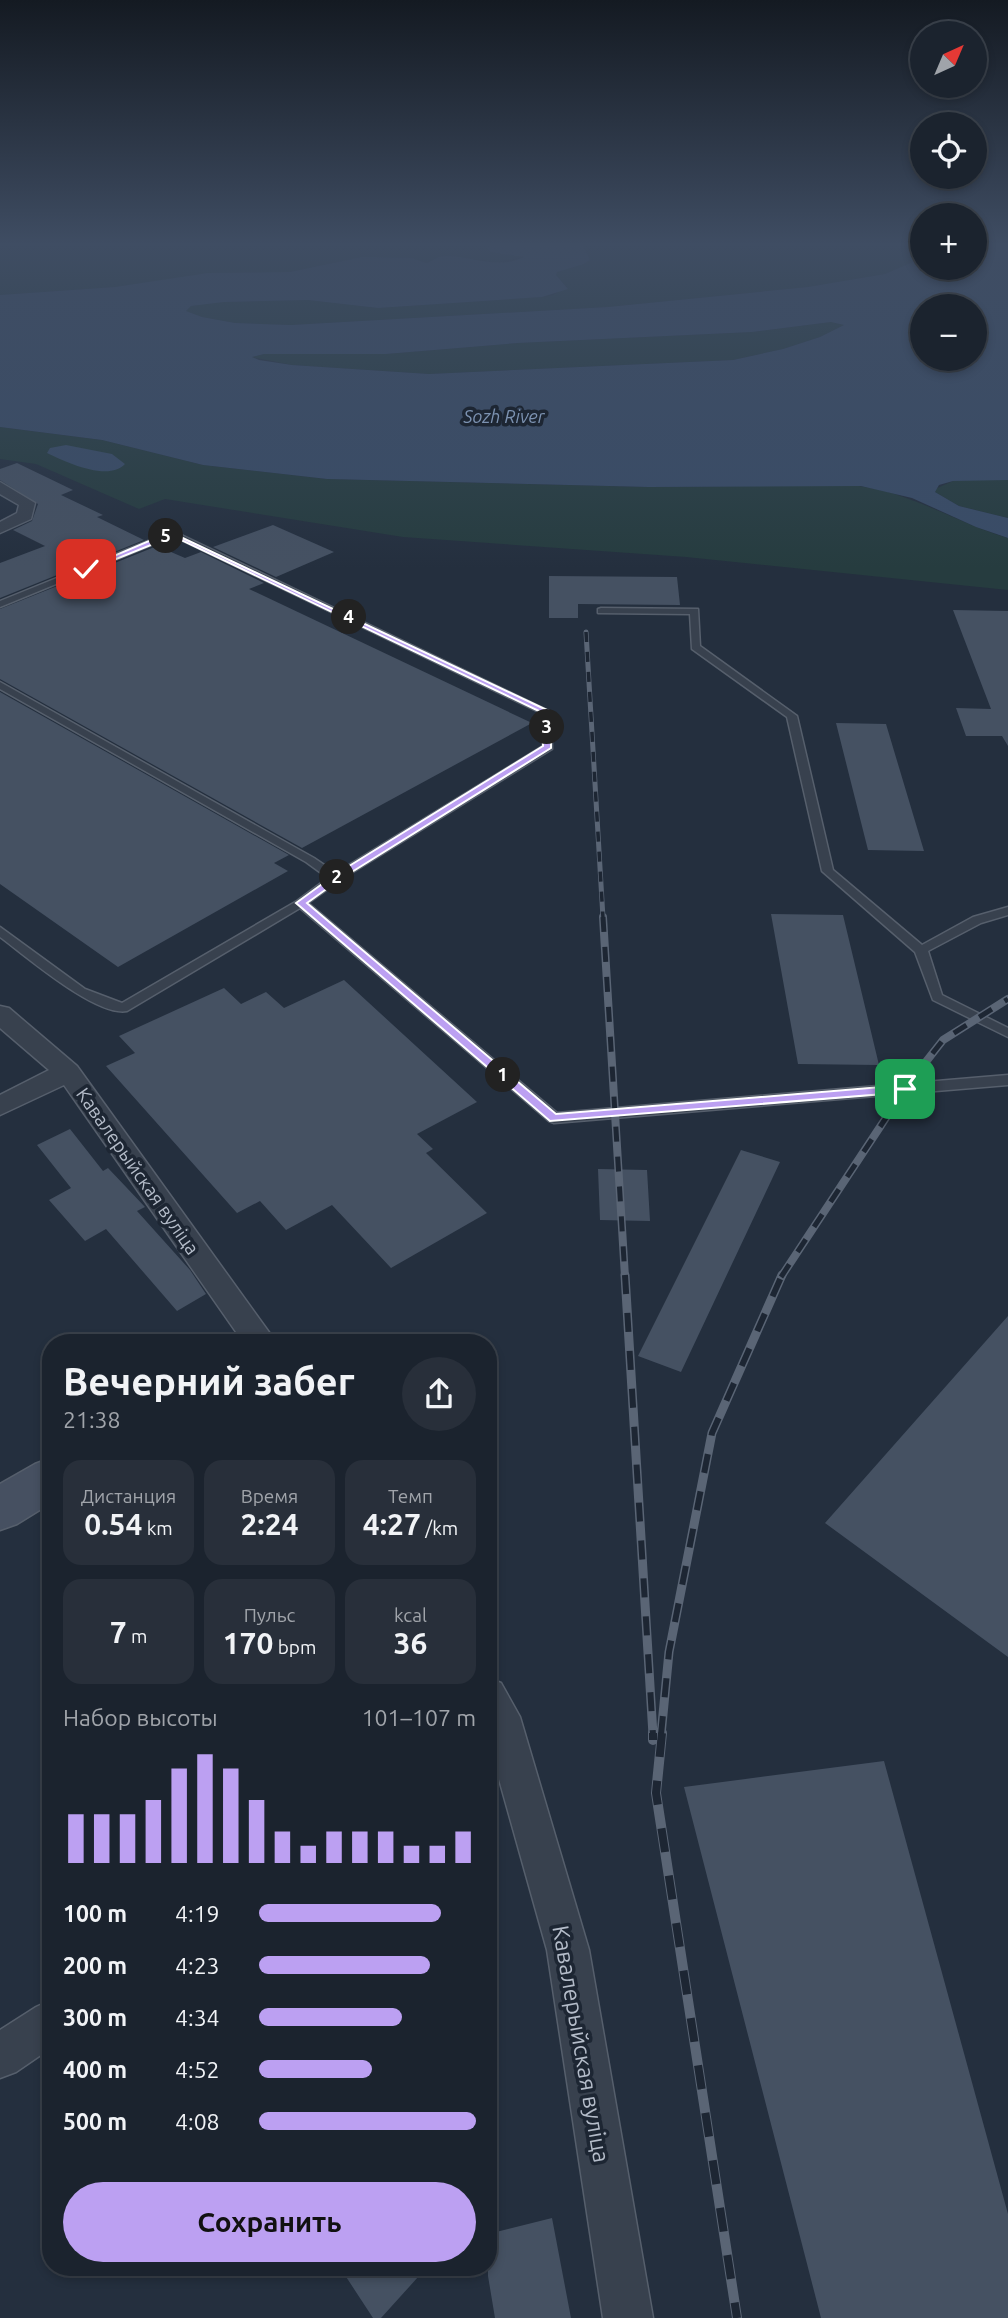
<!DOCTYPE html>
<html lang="ru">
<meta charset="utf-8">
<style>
:root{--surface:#1b232e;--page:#282f3a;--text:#f1f3f6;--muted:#a0a4aa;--line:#39404a;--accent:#bca0f2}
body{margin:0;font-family:Ubuntu,sans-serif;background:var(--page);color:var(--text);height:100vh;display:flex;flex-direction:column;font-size:26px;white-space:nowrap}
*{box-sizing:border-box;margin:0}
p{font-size:23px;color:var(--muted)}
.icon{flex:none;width:38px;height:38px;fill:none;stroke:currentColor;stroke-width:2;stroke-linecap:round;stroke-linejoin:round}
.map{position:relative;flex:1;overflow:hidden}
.sheet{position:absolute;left:42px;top:1334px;width:455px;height:942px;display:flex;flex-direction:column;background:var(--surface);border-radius:28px;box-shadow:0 4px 10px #0003,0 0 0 2px var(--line)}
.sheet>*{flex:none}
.needle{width:46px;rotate:44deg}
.buttons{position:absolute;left:910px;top:21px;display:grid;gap:14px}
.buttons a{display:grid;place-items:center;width:77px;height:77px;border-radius:50%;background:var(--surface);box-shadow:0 4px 10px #0003,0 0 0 2px var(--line);font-size:35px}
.pin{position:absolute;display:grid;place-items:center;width:60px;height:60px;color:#fff;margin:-30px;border-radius:14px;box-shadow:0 4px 10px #0006}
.km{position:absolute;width:35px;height:35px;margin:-18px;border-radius:50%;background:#222;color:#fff;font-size:19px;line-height:35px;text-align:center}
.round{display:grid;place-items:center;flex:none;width:74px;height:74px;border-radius:37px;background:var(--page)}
.overview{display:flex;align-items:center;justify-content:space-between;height:119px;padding:0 21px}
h1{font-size:38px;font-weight:700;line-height:52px}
.metrics{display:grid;grid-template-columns:repeat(3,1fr);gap:10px;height:119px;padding:7px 21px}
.metrics div{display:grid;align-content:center;border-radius:18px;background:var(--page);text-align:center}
.metrics b{font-size:30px;font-weight:700}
.metrics small{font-size:19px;font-weight:400}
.metrics p{font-size:19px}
.chart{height:196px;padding:14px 21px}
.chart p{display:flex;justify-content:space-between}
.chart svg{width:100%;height:126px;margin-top:7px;stroke:var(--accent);stroke-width:6}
.action{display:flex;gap:14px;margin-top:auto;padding:14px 21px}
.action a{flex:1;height:80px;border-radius:42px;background:var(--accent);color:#111;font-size:28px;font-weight:700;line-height:80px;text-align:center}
ul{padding:0 21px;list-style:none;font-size:23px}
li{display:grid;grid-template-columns:112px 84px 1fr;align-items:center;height:52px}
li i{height:18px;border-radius:9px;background:var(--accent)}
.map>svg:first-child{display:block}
.green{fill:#263c3f}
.water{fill:#394c67;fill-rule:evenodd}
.building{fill:#455162}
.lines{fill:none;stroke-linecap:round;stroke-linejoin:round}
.lane-casing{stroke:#565f6c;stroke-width:3}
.street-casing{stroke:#565f6c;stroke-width:3}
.secondary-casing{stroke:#565f6c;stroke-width:3}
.lane{fill:#38414e;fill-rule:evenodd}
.street{fill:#38414e;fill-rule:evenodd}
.secondary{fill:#465061;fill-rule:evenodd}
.rail-far3-casing{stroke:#5a6575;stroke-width:5}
.rail-far2-casing{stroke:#5a6575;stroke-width:8}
.rail-far1-casing{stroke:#5a6575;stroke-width:9}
.rail-casing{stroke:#5a6575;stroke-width:10}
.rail-far3{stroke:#1d2633;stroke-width:3.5;stroke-dasharray:10;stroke-linecap:butt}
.rail-far2{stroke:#1d2633;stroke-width:5;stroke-dasharray:15;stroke-linecap:butt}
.rail-far1{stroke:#1d2633;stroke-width:6;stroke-dasharray:19;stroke-linecap:butt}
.rail{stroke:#1d2633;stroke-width:8;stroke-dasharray:24;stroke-linecap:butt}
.route{fill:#bca0f2;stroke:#fff;stroke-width:2}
.labels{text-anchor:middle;stroke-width:7;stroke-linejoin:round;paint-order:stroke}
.far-water-label{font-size:18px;font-style:italic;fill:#7c92b1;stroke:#1d2633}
.street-label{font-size:19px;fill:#b4bcc9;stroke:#1d2633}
.near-street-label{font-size:23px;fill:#b4bcc9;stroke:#1d2633}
</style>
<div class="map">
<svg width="1008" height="2318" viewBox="0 0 1008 2318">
<rect width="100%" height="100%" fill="#242f3e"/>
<path class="green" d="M0,243H494L487,246L491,252L524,257L497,262L441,256L426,263L412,258L362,257L290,272L218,273L115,287L0,295Z
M582,243H922V258L885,274L808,287L608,307L291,325L235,323L202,317L186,311L191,306L224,302L308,300L378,308L542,297L553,295L567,287L556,275L557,272L584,264L590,260Z
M831,322L844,325L820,337L783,349L733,360L429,374L292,365L252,357L264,354H386L518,343L752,332Z
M0,427L102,440L203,465L327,479L648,487L847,485C905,488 953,522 1008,538V590L686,557L403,537L165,499L139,509L36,464L0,459Z
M985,479L1008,480V518L959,506L935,492V489L953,481Z"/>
<path class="water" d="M494,243H582L590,260L584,264L557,272L556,275L568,289L542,297L378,308L308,300L224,302L191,306L186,311L202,317L235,323L291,325L608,307L808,287L885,274L922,258V268H975V243H1008V480L953,481L939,485L935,492L959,506L1008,518V538L976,527L912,498L861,486L648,487L327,479L203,465L102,440L0,427V295L115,287L208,273L290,272L362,257L412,258L426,263C434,261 436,256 446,256C471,256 499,270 524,257L491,252L486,248ZM975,306V359H922V306ZM831,322L844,325L820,337L783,349L733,360L429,374L292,365L259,360L252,357L264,354H386L518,343L752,332Z
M66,445L112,454L125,464C109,482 65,462 47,453L50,448Z"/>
<path class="building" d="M17,463L73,490L61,495L103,515L97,517L144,540L0,598V563L45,546L13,530L32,521L38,504L0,480V469Z
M273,525L334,552L276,577L213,547Z
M157,546L185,558L201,552L264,583L249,589L532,723L302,848L0,679V609Z
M549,576L677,577L680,605L578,604V618H549Z
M953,610L1008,611V746L1002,736H966L956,708L991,709Z
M0,692L289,855L274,863L288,871L118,967L0,884Z
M836,723L886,724L924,851L868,850Z
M771,914L843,915L879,1065L798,1064Z
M344,980L477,1102L417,1134L433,1149L426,1153L487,1213L391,1268L332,1205L286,1230L260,1201L237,1213L106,1066L135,1053L119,1036L224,988L241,1004L266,992L284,1008Z
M70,1129L103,1171L108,1168L145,1207L137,1211L190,1270L206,1294L177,1311L106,1229L85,1241L49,1200L71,1188L37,1145Z
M741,1150L780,1162L681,1372L638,1356Z
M598,1169L647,1170L650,1221L600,1220Z
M1008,1316V1657L825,1523Z
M884,1761L1008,2214V2318H821L684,1787Z
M552,2218L571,2318H495L488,2276V2234Z
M339,2266H428L381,2318H373Z"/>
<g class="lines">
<defs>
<path id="lane" d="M173,531L551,712L552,749L340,880L308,903L557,1113L1008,1075V1085L554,1123L549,1121L300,908L127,1011C96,1017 26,956 0,937V927L85,989L122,1003L297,901L328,878L306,862L0,689V682L314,858L336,873L543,746L541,713L173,536L0,607V601Z
M601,608L698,609L700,646L797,716L833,870L922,945L973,917L1008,907V915L981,923L928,951L942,995L1008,1028V1037L933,1000L915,952L822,871L787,717L692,649L690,614L598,613V609Z"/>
<path id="street" d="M0,482L35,503L31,519L0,533V522L17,513L19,505L0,494Z
M0,1006L9,1008L77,1066L276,1342H243L64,1085L0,1115V1095L49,1070L0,1028Z
M488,1678L501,1683L520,1717L589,1950L653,2318H603L547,1950L488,1740Z
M51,2000V2048L16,2072L0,2078V2030L36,2007Z"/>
<path id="secondary" d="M51,1458V1503L17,1524L0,1530V1484L35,1464Z"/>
</defs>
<use href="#lane" class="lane-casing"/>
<use href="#street" class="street-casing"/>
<use href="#secondary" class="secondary-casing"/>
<use href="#lane" class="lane"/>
<use href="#street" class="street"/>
<use href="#secondary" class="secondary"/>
<defs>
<path id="rail-far3" d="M586,632L603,918"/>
<path id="rail-far2" d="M603,917L625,1277
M781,1277L907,1086L943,1040L1008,999"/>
<path id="rail-far1" d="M625,1275L653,1735
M661,1735L669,1652L712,1433L782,1275"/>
<path id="rail" d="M653,1733V1740
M662,1733L656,1793L737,2318"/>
</defs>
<use href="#rail-far3" class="rail-far3-casing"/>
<use href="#rail-far2" class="rail-far2-casing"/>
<use href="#rail-far1" class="rail-far1-casing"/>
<use href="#rail" class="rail-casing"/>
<use href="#rail-far3" class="rail-far3"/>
<use href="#rail-far2" class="rail-far2"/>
<use href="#rail-far1" class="rail-far1"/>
<use href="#rail" class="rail"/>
</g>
<linearGradient id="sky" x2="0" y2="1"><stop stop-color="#141a22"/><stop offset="0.43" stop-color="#3f4d63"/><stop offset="1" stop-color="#3f4d63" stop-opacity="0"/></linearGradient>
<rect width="1008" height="568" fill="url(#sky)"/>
<path class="route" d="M170,532L551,712V748L339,880L307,903L556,1114L905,1085L910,1089L909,1092L550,1121L296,903L333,876L543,746V713L173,536L89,570L83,569Z"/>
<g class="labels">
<g class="far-water-label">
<text x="504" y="423">Sozh River</text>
</g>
<g class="street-label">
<text transform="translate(138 1171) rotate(55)" y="7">Кавалерыйская вуліца</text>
</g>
<g class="near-street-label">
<text transform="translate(581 2044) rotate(80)" y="8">Кавалерыйская вуліца</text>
</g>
</g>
</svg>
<div class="buttons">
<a><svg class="needle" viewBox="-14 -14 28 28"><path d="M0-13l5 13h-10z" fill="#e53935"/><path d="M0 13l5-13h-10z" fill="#a0a4aa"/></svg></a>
<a><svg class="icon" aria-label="locate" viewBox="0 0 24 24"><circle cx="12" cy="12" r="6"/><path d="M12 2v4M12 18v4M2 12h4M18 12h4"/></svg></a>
<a>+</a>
<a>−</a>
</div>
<div class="pin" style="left:905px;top:1089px;background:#1e9e55"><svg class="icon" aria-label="arrive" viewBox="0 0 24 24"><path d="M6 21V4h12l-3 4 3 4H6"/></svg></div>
<div class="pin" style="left:86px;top:569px;background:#d93025"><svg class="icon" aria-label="check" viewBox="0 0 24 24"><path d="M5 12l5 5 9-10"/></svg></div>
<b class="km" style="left:503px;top:1075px">1</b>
<b class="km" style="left:337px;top:877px">2</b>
<b class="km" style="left:547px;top:727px">3</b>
<b class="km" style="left:349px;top:617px">4</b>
<b class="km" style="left:166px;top:536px">5</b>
<section class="sheet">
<div class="overview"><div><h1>Вечерний забег</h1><p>21:38</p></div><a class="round"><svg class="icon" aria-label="share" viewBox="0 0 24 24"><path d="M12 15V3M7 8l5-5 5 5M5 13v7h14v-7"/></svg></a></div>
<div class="metrics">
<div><p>Дистанция</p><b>0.54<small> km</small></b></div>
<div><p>Время</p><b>2:24</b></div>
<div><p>Темп</p><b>4:27<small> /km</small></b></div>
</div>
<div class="metrics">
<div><b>7<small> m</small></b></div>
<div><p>Пульс</p><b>170<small> bpm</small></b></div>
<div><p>kcal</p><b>36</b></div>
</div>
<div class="chart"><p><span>Набор высоты</span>101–107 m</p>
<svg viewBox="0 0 160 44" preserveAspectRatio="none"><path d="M5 44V27M15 44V27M25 44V27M35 44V22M45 44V11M55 44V6M65 44V11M75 44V22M85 44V33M95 44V38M105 44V33M115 44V33M125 44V33M135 44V38M145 44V38M155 44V33"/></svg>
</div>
<ul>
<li><b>100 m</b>4:19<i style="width:84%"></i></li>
<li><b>200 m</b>4:23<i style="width:79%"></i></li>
<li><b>300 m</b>4:34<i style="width:66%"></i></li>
<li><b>400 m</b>4:52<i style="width:52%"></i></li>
<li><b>500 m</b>4:08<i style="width:100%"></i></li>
</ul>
<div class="action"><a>Сохранить</a></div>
</section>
</div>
